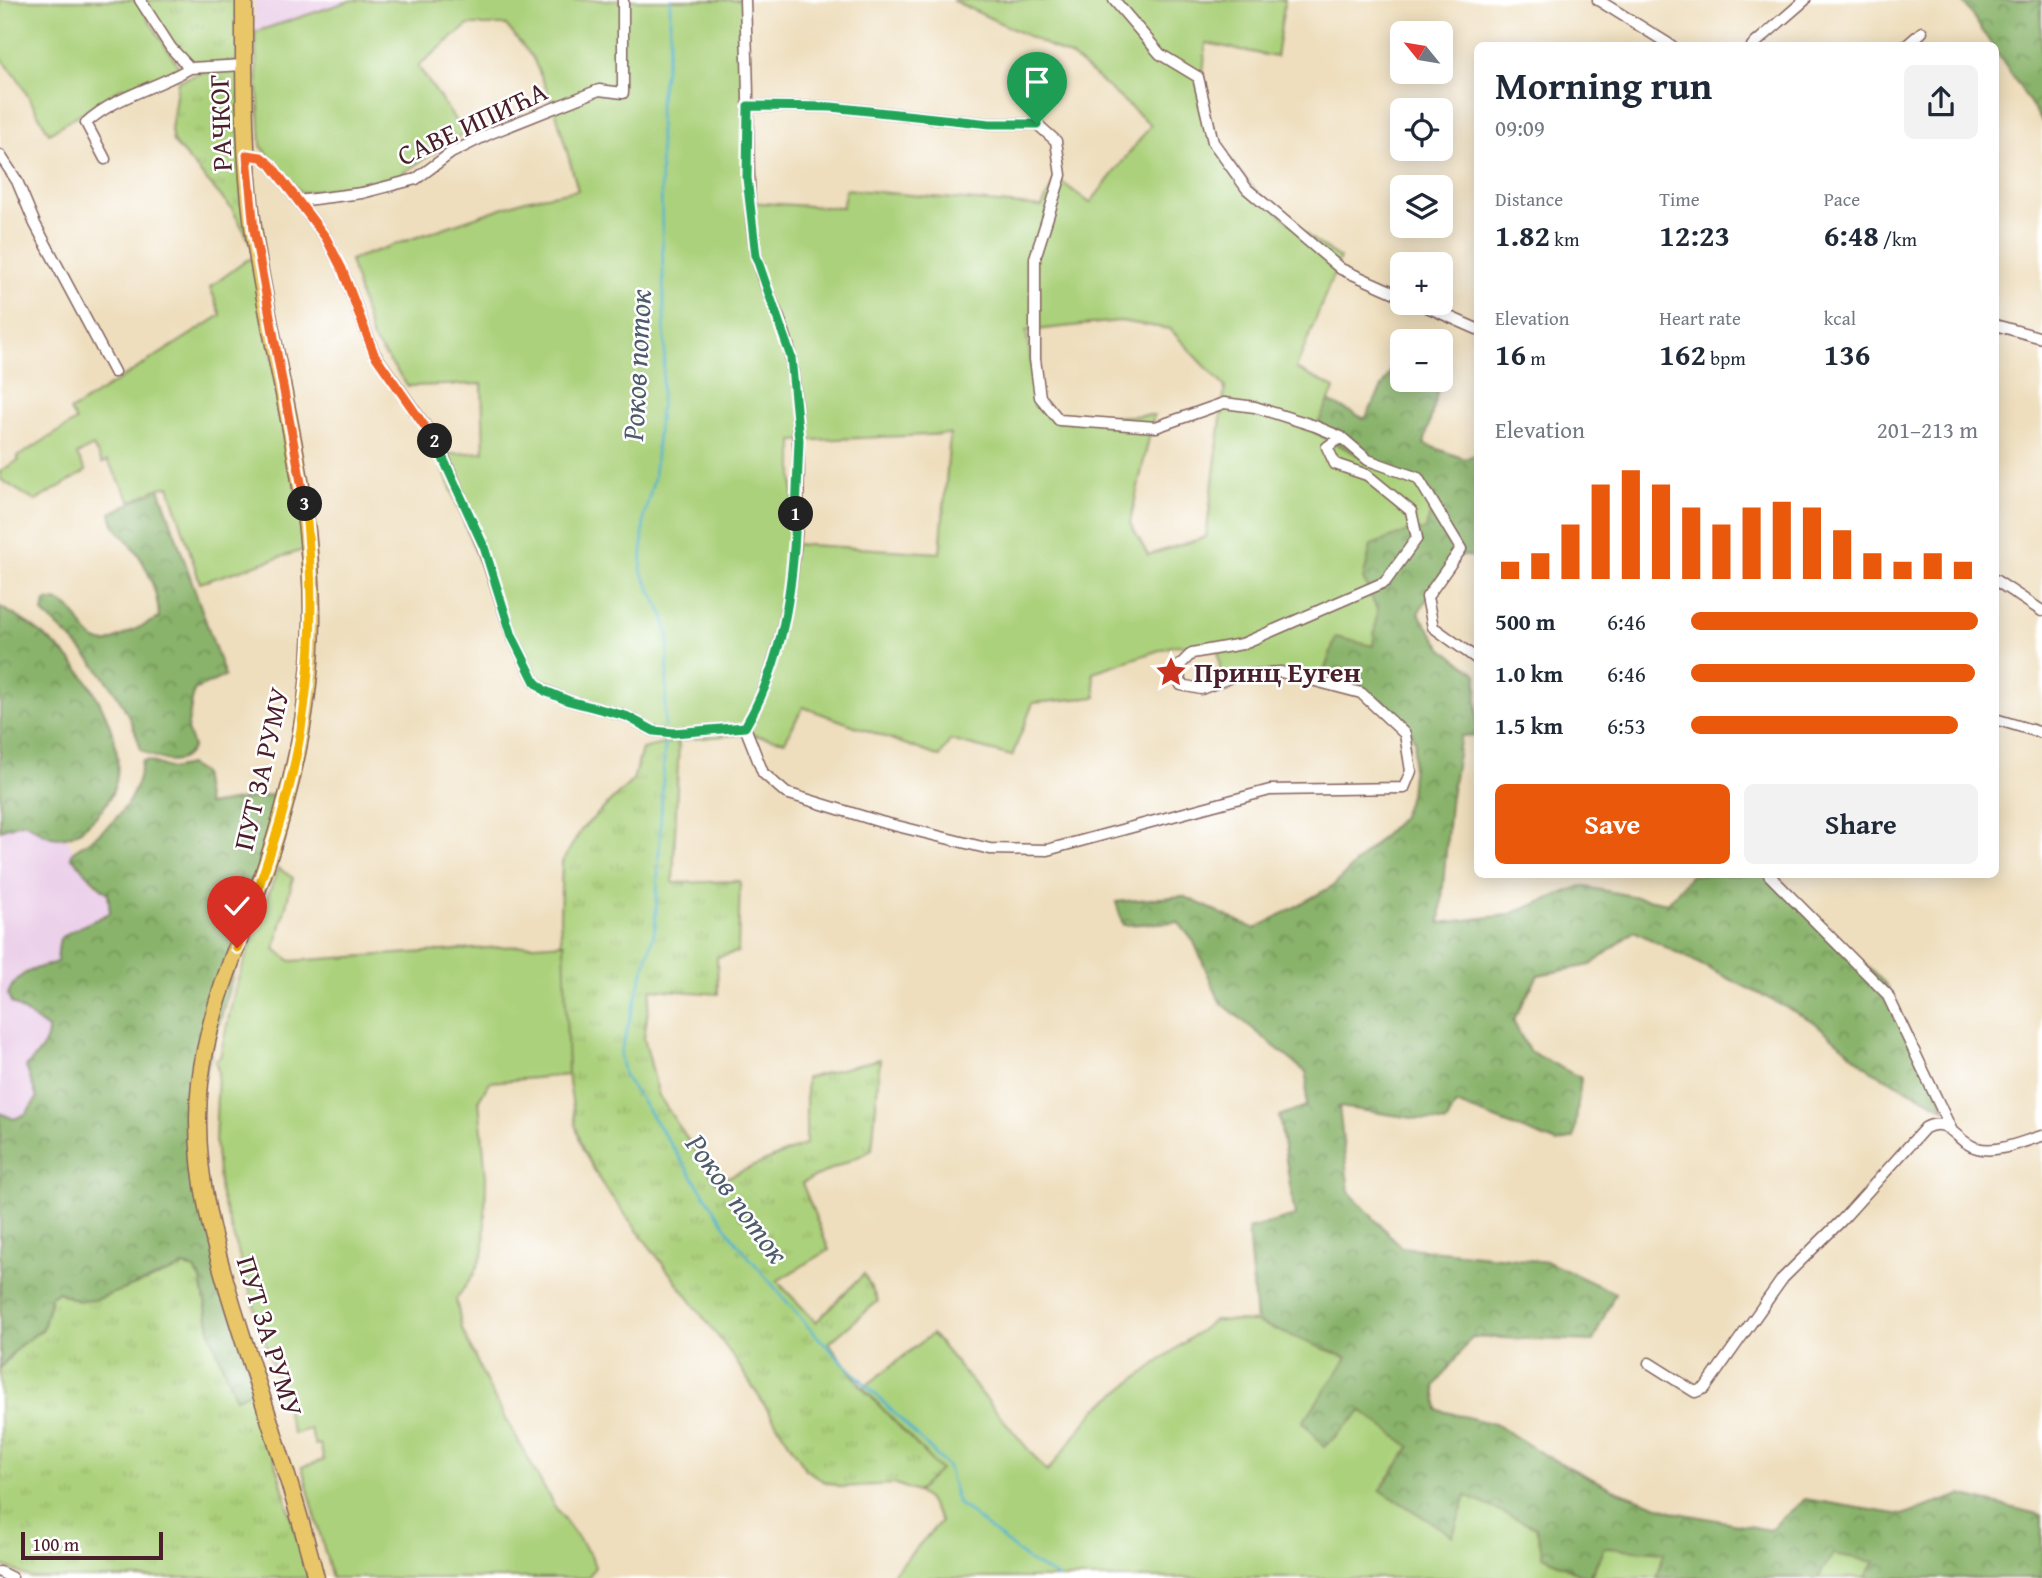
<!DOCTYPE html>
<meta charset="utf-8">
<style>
:root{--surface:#fff;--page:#f2f2f3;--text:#1f2937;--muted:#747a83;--accent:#ea580c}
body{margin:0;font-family:"Gentium Book Plus",serif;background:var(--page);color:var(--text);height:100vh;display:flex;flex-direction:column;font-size:26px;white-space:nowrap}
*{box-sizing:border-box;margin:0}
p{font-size:23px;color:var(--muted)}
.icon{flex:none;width:38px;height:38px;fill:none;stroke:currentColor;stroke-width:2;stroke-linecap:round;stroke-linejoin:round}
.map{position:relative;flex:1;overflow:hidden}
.details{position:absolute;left:1474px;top:42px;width:525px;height:836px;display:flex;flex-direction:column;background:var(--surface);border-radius:10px;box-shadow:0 4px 18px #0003}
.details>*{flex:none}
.needle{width:46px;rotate:300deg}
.buttons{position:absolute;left:1390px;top:21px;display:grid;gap:14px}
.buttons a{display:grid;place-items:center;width:63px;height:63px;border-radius:10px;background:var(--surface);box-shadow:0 4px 18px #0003;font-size:35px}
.scale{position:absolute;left:21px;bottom:18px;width:142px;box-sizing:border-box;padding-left:7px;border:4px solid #4a1f2b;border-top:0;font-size:19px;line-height:24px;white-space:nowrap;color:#4a1f2b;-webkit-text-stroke:5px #fff;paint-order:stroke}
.pin{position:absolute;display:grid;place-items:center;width:60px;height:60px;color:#fff;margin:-72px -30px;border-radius:50% 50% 50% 0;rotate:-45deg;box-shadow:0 0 7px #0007}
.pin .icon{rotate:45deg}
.km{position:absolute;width:35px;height:35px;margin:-18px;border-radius:50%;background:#222;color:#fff;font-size:19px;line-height:35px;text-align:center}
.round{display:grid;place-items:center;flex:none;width:74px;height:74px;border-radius:10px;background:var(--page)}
.headline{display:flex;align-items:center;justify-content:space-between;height:119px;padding:0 21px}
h1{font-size:38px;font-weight:800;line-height:52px}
.metrics{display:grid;grid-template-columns:repeat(3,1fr);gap:10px;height:119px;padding:7px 21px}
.metrics div{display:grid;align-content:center}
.metrics b{font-size:30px;font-weight:800}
.metrics small{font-size:19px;font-weight:400}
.metrics p{font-size:19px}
.chart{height:196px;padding:14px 21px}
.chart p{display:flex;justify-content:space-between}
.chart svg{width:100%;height:126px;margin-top:7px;stroke:var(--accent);stroke-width:6}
.action{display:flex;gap:14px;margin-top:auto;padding:14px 21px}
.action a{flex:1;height:80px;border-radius:10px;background:var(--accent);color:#fff;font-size:28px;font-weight:800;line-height:80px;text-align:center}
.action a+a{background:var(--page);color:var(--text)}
ul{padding:0 21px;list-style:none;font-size:23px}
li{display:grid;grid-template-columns:112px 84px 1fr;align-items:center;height:52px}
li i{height:18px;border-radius:9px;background:var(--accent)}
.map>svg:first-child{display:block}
.built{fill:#ecd1ea}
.grass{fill:url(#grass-tufts);stroke:#7b7853;stroke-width:2}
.forest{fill:url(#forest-crowns);stroke:#6a694b;stroke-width:2}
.garden{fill:#acd17b;stroke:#7b7853;stroke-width:2;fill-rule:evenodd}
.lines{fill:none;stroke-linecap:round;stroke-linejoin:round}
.stream{stroke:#51b4d0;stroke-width:2.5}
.street-casing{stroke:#83625e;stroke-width:13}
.primary-casing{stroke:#83625e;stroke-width:19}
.street{stroke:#fff;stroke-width:10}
.primary{stroke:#e9c769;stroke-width:16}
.split-1-casing{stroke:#fff;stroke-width:14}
.split-2-casing{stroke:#fff;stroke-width:14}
.split-3-casing{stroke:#fff;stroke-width:14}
.split-4-casing{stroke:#fff;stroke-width:14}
.split-1{stroke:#22a559;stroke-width:9}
.split-2{stroke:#22a559;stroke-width:9}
.split-3{stroke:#f0652b;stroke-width:9}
.split-4{stroke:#f5b400;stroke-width:9}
.labels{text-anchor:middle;stroke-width:5;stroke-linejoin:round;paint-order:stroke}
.street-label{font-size:28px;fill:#4a1f2b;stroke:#fff}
.poi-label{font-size:28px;font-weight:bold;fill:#4a1f2b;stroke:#fff;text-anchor:start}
.water-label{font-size:30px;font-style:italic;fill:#4d5b6d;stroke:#fff}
</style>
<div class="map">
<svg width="2042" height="1578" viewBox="0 0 2042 1578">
<defs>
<pattern id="grass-tufts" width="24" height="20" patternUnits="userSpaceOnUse" patternTransform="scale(1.75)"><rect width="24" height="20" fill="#acd17b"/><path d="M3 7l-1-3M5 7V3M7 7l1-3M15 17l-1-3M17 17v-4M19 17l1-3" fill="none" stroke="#96b36a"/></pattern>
<pattern id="forest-crowns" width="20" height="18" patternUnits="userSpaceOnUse" patternTransform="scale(1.75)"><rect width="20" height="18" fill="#89b36b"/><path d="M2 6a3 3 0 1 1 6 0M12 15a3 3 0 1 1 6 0" fill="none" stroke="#729158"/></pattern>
</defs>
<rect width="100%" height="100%" fill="#fff"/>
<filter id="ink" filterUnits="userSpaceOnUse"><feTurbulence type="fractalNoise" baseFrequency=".0143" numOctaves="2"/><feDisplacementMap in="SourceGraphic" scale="14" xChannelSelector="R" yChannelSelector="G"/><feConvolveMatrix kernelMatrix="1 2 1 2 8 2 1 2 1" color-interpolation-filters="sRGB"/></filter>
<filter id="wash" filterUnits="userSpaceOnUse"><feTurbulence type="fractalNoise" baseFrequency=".00686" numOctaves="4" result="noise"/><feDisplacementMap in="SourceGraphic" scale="28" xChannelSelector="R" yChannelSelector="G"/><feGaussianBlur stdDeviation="1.57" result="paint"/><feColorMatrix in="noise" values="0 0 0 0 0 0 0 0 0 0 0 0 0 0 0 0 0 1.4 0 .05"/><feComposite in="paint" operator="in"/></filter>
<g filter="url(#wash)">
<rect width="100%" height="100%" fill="#eedebd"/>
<path class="built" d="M255,0H352L255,32Z
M24,822L50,837H67L73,851L71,858L84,867L94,884L108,893L110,906V913L60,938L57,962L23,972L11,1002L40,1021L48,1029L49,1037L26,1067L37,1098L26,1114L14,1119L0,1113V830Z"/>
<path class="grass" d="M145,0H239L240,61L188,67Z
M241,71L253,247L232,209L173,142L171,130L178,81L204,72Z
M679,740L673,883L740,881L738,952L717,957L718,994L651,989L644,1038L659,1096L716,1182L806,1144V1078L880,1059L872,1150L802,1183L829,1250L777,1281L816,1322L864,1274L878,1301L829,1343L863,1388L941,1470L917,1492L896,1484L841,1487L823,1481L806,1469L732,1355L602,1184L583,1150L576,1127L568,1075L560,916L562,862L582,829L633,780L642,749Z
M186,1266L195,1270L201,1279L211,1335L233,1392L236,1398L254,1390L309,1578H31L0,1564V1368L19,1346L43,1329L51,1296L58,1292L78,1301L132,1286Z"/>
<path class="forest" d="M1962,0H2041L2042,121Z
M1399,356L1402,380H1440V362L1445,363L1424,444L1465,459L1477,454V557L1457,555L1418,613L1443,649L1477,674V735L1461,736L1450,803L1440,923L1508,915L1581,886L1668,903L1691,875H1766L1887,985L1946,1109L1872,1071L1813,1021L1634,931L1591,965L1538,975L1513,1021L1529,1051L1581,1078L1574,1138L1557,1143L1456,1104L1446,1123L1339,1107L1349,1192L1401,1247L1548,1262L1615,1293L1593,1341L1472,1337L1435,1386L1438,1410L1495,1424L1548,1457L1613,1489L1674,1512L1769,1530L1805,1499L1902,1515L1961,1495L2042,1515V1578H1865L1875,1563L1834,1554L1818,1578H1657L1663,1553L1605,1548L1588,1578L1543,1556L1466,1496L1453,1536L1380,1490L1410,1447L1324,1448L1302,1422L1347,1358L1256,1322L1248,1229L1295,1216L1279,1116L1306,1106L1307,1073L1220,1002L1194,942L1178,922L1123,925L1116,902L1183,896L1255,929L1333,886L1401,818L1410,795L1415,740L1384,702L1321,680L1336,637L1373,645L1377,610L1363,579L1371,544L1409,531L1425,530L1313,432L1328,401L1365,419Z
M159,488L225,676L194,690L187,730L193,746C182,770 159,760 141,750C127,694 85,650 43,613L45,601C84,597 74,640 107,643L159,618C158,593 148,565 131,545C120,530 116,534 111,513Z
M0,607C40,628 79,660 99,701C121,745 130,788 90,822C80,832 67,840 52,837C43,836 33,826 24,822L0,830Z
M147,760L171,769L189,765L202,773L207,805L283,793L191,1126L254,1390L236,1398L233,1392L211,1335L201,1279L195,1270L186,1266L95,1300L78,1301L58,1292L51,1296L43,1329L19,1346L0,1368V1113L14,1119L26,1114L37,1098L26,1067C36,1056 49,1044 48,1029L11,1002L8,994C17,971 35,969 57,962C58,955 58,945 60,939C63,933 100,918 110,913L108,893C93,883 85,869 71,857L73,851C109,830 137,805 142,761Z"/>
<path class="garden" d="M0,0H136L181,70L133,90L123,87L49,133L17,77L0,57Z
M352,0H743L746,202L842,208L846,189L1042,207L1056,178L1090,203L1151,125L1074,58L952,0H1285L1276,57L1206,43C1205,59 1199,94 1204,108C1227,173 1283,222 1340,258L1296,369L1335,388L1314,432L1436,496L1425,530L1409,531L1371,545L1363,579L1377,610L1373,646L1336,637L1321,680L1271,672L1221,678L1218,649L1175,645L1093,672L1096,697L1033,703L1012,756L950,740L940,757L803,707L785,741L747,734L679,740L583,707L533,680L500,616L438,455L484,452L482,384L408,386L372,338L350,260L525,200L578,190L554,106L533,58L506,25H468L418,66L464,133L395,178L301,193L261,146L255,32ZM1119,321L1170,329L1225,387L1206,537L1148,555L1130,523L1154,415L1054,419L1039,402L1026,331ZM950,434L940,553L793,544V441Z
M255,258L306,549L200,583L169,486L159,488L131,502L108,461L102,463L93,446L77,455L86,471L35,501L0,479V471L19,460L17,457L76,421L70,411L221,315L210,287L247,260Z
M278,868L293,878L275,949L291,961L564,943L568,1075L490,1082L479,1099L486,1177L484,1251L473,1276L456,1299L462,1329L489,1388L553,1504L591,1556L595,1567L588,1578H332L302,1467L324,1460L320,1444L315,1445L310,1429L293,1434L220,1192L215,1141L218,1071L215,1060L220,1057L235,988Z
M1214,1320L1256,1322L1347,1358L1303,1422L1324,1447L1362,1411L1410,1447L1380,1490L1453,1536L1466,1496L1536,1527L1543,1556L1588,1578H889L941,1521L927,1499L917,1492L940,1470L863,1388L932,1334L1047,1472L1096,1409Z
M1604,1548L1664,1552L1657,1578H1590Z
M1833,1554L1875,1562L1865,1578H1818Z"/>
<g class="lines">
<path class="stream" d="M664,727L669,640L664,616L641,571L644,516L654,478L665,352L659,104L670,41V0
M665,740L655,929L620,1055L624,1075L737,1243L811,1330L948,1467L957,1502L1029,1561L1059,1578"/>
</g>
</g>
<g filter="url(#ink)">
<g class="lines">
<defs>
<path id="street" d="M140,0L171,48L190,68L244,65
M1114,0L1160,54L1198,77L1213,142L1247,189L1341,269L1402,296
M1598,0L1672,46
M1752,46L1805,0
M1906,46L1922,32
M748,106L831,107L990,124H1037L1056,141L1061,175L1035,258V359L1040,397L1059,420L1156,427L1224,403L1255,407L1315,426L1341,437L1368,460L1418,478L1461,549L1427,597L1433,627L1477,659
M0,155L17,181L35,224L114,372
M247,155L261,157L271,165L326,238L342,269L374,353L438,444L483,547L512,636L535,682L546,691L569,701L626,716L654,731L674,733L745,727
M105,159L86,123C115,96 157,88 190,68
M298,201L362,193L416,179L451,153L491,133L599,90L623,93V0
M1418,303L1477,329
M1995,325L2042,338
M1995,580L2042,611
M1995,719L2042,733
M745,727L763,773L786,793L881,822L990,849L1047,850L1270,790L1404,788L1411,771L1405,734L1361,693L1281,672L1234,676L1201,689L1181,685L1178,667L1192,653L1242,644L1385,582L1417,538L1411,511L1367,475L1335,464L1327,447L1341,437
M745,727C801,633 807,467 791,360C786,323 763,290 756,254C747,205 749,156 748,106C748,71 746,35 745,0
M1769,875L1887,994L1951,1129
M1649,1363L1695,1392L1705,1388L1783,1278L1842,1220L1925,1128C1949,1115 1956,1143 1977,1148C1997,1154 2023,1141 2042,1136
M0,1572L12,1578"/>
<path id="primary" d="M244,0C244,76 243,152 253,227C271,359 313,485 312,620C311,703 293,787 266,866C242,937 208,1008 200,1083C190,1175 218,1259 245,1345C270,1422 296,1500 316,1578"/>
</defs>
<use href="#street" class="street-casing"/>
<use href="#primary" class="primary-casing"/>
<use href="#street" class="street"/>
<use href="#primary" class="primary"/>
</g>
</g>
<g class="lines" filter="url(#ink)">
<defs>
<path id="split-1" d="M796,514L799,440L791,357L756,256L747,178L748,106L831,107L990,124H1037"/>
<path id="split-2" d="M435,441L484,547L512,636L535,682L545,691L569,701L626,716L654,731L674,733L745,727C783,663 793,588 796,514"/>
<path id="split-3" d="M305,504L254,230L247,155L261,157L271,165L326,238L342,269L374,354L435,441"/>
<path id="split-4" d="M237,948C253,903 270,858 283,811C311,711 317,607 305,504"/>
</defs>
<use href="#split-1" class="split-1-casing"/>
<use href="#split-2" class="split-2-casing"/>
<use href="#split-3" class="split-3-casing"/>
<use href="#split-4" class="split-4-casing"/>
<use href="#split-1" class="split-1"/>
<use href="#split-2" class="split-2"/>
<use href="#split-3" class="split-3"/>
<use href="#split-4" class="split-4"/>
</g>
<defs>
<symbol id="sight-bare" viewBox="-9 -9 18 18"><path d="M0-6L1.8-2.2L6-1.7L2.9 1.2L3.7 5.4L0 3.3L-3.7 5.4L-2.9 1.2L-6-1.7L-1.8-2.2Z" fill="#c8321e" stroke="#fff" stroke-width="2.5" paint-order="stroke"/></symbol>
</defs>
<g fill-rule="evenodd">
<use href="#sight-bare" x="1149" y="650" width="44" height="44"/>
</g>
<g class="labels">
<g class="street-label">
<text transform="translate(220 123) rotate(-92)" y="10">РАЧКОГ</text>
<text transform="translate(472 123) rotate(-25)" y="10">САВЕ ИПИЋА</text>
<text transform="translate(261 769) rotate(-77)" y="10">ПУТ ЗА РУМУ</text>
<text transform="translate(270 1336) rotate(73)" y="10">ПУТ ЗА РУМУ</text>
</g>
<g class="poi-label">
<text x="1194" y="682">Принц Еуген</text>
</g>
<g class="water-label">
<text transform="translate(637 365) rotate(-87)" y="10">Роков поток</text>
<text transform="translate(737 1199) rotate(54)" y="10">Роков поток</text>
</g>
</g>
</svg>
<div class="buttons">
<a><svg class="needle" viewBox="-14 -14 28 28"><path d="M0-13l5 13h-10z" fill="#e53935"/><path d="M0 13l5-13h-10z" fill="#747a83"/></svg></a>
<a><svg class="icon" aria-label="locate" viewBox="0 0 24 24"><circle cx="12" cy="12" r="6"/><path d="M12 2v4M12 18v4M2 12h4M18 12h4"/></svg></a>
<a><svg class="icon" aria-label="layers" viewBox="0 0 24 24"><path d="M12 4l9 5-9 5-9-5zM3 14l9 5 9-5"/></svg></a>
<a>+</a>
<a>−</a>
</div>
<div class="scale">100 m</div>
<div class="pin" style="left:1037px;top:124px;background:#1e9e55"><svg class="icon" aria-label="arrive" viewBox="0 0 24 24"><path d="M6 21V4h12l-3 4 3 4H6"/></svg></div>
<div class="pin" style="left:237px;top:948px;background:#d93025"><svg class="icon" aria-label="check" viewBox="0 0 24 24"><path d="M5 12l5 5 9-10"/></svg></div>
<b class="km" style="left:796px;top:514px">1</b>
<b class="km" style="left:435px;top:441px">2</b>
<b class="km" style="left:305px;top:504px">3</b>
<section class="details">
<div class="headline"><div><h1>Morning run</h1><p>09:09</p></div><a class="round"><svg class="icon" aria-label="share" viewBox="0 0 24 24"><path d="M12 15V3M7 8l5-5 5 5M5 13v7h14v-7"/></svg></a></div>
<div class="metrics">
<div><p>Distance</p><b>1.82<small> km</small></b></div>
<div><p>Time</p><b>12:23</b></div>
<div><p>Pace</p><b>6:48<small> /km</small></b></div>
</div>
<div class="metrics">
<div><p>Elevation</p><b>16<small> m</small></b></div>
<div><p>Heart rate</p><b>162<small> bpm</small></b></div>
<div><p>kcal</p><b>136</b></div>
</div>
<div class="chart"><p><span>Elevation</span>201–213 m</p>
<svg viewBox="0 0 160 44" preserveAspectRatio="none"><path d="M5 44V38M15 44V35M25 44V25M35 44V11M45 44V6M55 44V11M65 44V19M75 44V25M85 44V19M95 44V17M105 44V19M115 44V27M125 44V35M135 44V38M145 44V35M155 44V38"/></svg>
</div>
<ul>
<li><b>500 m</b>6:46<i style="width:100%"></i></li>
<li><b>1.0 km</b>6:46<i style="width:99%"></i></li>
<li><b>1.5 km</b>6:53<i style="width:93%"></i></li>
</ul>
<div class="action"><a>Save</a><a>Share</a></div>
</section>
</div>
